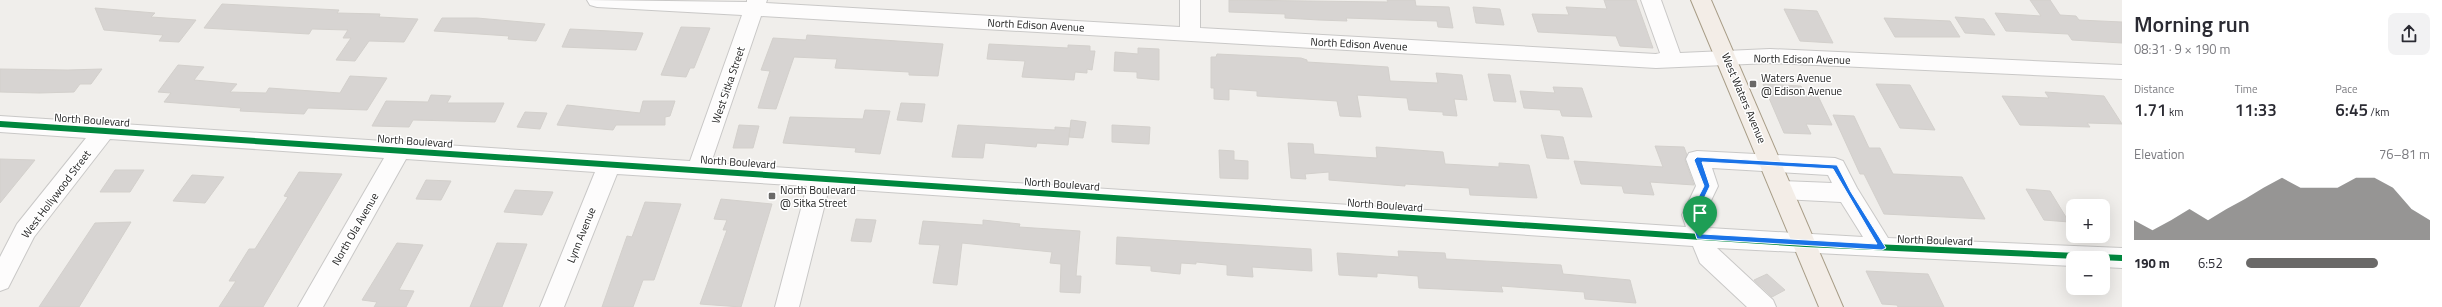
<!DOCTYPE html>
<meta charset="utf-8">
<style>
:root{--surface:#fff;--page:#f2f2f3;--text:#2b2b33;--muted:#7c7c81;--accent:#6a6968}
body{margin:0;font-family:"Titillium Web",sans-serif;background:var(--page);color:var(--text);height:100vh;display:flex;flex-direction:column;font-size:15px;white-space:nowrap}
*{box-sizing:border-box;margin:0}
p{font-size:13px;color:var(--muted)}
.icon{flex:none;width:22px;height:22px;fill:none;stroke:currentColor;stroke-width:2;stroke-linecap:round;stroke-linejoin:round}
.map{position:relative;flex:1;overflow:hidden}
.side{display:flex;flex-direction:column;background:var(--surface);width:320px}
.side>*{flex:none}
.controls{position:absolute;left:2066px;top:199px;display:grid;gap:8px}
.controls a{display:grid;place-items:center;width:44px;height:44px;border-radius:8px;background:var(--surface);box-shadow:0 4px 16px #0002;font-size:20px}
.pin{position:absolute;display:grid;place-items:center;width:34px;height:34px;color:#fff;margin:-41px -17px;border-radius:50% 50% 50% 0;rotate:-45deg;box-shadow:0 0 4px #0007}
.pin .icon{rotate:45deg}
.round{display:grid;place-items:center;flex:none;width:42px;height:42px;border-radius:8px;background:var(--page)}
.head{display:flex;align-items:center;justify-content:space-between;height:68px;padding:0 12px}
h1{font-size:22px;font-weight:600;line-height:30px}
.metrics{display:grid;grid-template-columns:repeat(3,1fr);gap:6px;height:68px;padding:4px 12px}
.metrics div{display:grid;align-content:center}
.metrics b{font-size:17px;font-weight:600}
.metrics small{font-size:11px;font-weight:400}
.metrics p{font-size:11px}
.chart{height:112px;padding:8px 12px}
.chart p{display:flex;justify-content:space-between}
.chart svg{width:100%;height:72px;margin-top:4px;fill:var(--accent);opacity:.7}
ul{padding:0 12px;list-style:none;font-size:13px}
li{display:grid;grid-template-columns:64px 48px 1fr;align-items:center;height:30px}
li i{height:10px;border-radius:5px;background:var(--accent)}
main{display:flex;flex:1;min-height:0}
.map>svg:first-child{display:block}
.building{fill:#d7d4d2;stroke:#d3d0cc}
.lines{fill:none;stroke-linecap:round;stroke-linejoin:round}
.minor-casing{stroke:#c9c8c7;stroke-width:2}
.major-casing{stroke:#a79c86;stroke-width:2}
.minor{fill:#fdfcfc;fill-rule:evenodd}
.major{fill:#f3ede7;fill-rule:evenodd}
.cycleway-casing{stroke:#fff;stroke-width:8}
.cycleway{stroke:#00873e;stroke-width:6}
.route{fill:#1a73e8;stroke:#fff;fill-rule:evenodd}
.poi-dot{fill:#6a6968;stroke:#fff;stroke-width:1.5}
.labels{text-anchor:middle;stroke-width:3;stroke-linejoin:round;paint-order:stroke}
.street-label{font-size:11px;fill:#222;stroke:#fff}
.poi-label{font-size:11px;fill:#222;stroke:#fff;text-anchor:start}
</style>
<main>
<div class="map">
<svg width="2122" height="307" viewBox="0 0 2122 307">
<rect width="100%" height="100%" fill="#f0eeeb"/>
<path class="building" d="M1229,0L1388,2L1387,0H1415L1416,6L1449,7L1453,28L1438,27L1437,21L1346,18L1347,21L1319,20L1285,18V14L1229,12Z
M1604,0H1636L1653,48L1620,46L1616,36L1538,32L1532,14L1569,15L1566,7L1607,9Z
M2030,0H2050L2060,15L2076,16L2079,20L2122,22V43L2072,40L2068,34L2006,31L1995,13L2041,16Z
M222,4L339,10L337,13L380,14L379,17L418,19L404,42L369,41L355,61L336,60L351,38H343L348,30L312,29L309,34L204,28Z
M1473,7L1500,9L1504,25L1476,23Z
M95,8L155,13L151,17L196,20L179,42L159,41L163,35L104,30Z
M1784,9L1817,11L1833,43L1800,41Z
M1955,17L1984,19L1995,35L1965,33Z
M442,18H477L545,24L536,41L508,39L509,36L434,31Z
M1884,18L1950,21L1960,37H1895Z
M681,27L710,28L694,68H690L686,77L661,75Z
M570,29L610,31L643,33L636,50L562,47Z
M807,35L943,44L938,76L909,75V72L835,68L837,59L794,57L776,109L758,108L770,71L761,70L773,38L806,40Z
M989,44L1068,48V45L1090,46V51H1095L1092,70L1087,69V73L1075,72L1074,80L1022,77L1025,61L987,59Z
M1138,48L1159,49V80L1137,78V72L1114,71L1115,52L1138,54Z
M1217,54L1301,58L1307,60V62L1388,67L1390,81L1438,83L1436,73L1462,75L1467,100L1454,99L1457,116L1443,115V112L1409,110L1407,98L1357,95L1361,117L1340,116L1337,101L1257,96V91L1229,89V100L1214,99V88H1211V57H1216Z
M178,65L204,67L194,80L237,84L230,92L266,93L269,88L340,93L350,76L387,78L367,110L308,108L304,114L240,111L241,108L164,102L171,93L158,92Z
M0,69L68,70L102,69L91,84H80L74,92L39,93L0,92Z
M1488,74L1510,75L1516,102L1494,101Z
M1763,84L1801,86L1805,95L1818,96L1832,125L1806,124L1811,134L1784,133Z
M1876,84L1910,85L1935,130L1900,128Z
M1553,87L1582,88L1592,117L1562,116L1560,110L1524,108L1520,91L1555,93Z
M2045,92L2104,96L2122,124L2087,123L2090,127L2020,125L2002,96L2049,98Z
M431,95L451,96L447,103H504L495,122L413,120L409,127L372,126L386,101L428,102Z
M643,101H675L670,116L665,117V125H616L613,130L557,125L567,105L640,113Z
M901,103L925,104L922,122L897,120Z
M865,110L890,111L880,154L855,152L856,148L783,143L790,117L863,119Z
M525,112L547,113L540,129L517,127Z
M1833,115L1854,116L1869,148H1880L1893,174L1962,177L1985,219L1884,214L1864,174H1860Z
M1071,120L1086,122L1083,138L1069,137Z
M739,125L759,126L753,148H733Z
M958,125L1055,130V127L1070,128L1068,145L1037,143L1036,147L985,143L983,158L952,157Z
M1112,125L1150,127L1149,144L1112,142Z
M1541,135L1563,137L1569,159L1547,158Z
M1288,143L1313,144L1314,154L1377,158L1376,147L1443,152L1445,164L1499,167V163L1529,165L1537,198L1470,195L1469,188L1405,184V186L1329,180V172L1305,174L1306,179L1291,178Z
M1655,146L1684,147L1687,155L1685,160L1694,185L1650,182L1654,195L1624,193L1622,186L1581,184L1574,161L1663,167Z
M1219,150L1234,151V160L1248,161V179L1220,178Z
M0,159L35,160L0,203Z
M115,170H144L130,192H100Z
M299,172L342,174L263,307H219L236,281H229L249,249H255L288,197L284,196Z
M192,175L224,177L205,203L173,201Z
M426,180L451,181L441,200L416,199Z
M2026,189L2050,191L2069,222L2044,220Z
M515,190L553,192L542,215L504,212Z
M721,199L772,204L741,307L700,304L727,230H723L727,220L714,219Z
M645,202L681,204L654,280H643L633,307H602L627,236L632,237Z
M856,219L876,220L871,242L851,241Z
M983,220L1020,224L1019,227L1080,231L1076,276H1081L1080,293L1060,292L1061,264L1050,263L1052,252L962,243L957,285L933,283L940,245L919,244L923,221L983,225Z
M131,222L79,307H39L95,223Z
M1117,237L1311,249L1312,271L1252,267L1253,277L1227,275V265L1196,262V264L1181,263L1180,274L1151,271V266L1116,264Z
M397,243L423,245L399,290L414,291L406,307H374L377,302L362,300Z
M497,243L527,244L502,307H470Z
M1398,251L1445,253L1446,259L1561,265L1563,274L1630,280L1636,303L1585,299L1584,292L1501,286L1503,292L1419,288L1418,276L1377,273V277L1339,275L1337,253L1399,257Z
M1866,271L1928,274L1944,307H1898L1897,305L1882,304Z
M1767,274L1785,290L1772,297L1754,280Z"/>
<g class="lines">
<defs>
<path id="minor" d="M587,0L747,2V0H767L766,3L1180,27V0H1200V28L1656,54L1660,53L1641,0H1661L1680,53L1770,49L2122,65V79L1770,63L1656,68L761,16L711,163L1686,227L1682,215L1696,186L1686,159L1689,153L1697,151L1835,158L1843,161L1857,188L1888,238L2122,248V268L2103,267V258H2073V266L1717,248L1773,300L1776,307H1747L1700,263L1693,246L829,188L799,307H775L807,186L617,174L564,307H540L595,172L406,159L323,307H298L384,158L110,139L34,237L8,288L0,291V257L17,224L86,138L0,132V116L690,161L742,15L597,7L590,5ZM1712,168L1828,175L1832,183L1782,181L1774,184L1771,190L1774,196L1782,199L1841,202L1863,237L1709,228L1704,215L1718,186Z"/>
<path id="major" d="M1691,0H1711L1843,307H1819Z"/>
</defs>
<use href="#minor" class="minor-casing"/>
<use href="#major" class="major-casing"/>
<use href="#minor" class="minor"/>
<use href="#major" class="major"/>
<defs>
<path id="cycleway" d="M0,124L1805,244L2122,258"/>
</defs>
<use href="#cycleway" class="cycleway-casing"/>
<use href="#cycleway" class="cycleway"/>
</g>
<path class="route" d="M1697,157L1837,165L1851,192L1886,248L1882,250L1697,239L1689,215L1704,186L1694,160ZM1702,162L1833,169L1877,244L1702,234L1696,215L1710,186Z"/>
<g class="poi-dot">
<rect x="1749" y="80" width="8" height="8" rx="2"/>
<rect x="768" y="192" width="8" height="8" rx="2"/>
</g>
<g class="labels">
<g class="street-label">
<text transform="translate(1036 25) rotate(3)" y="4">North Edison Avenue</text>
<text transform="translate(1359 44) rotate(3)" y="4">North Edison Avenue</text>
<text transform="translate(1802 59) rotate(1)" y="4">North Edison Avenue</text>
<text transform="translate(728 85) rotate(-71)" y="4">West Sitka Street</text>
<text transform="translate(1744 98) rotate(67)" y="4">West Waters Avenue</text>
<text transform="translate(92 120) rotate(4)" y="4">North Boulevard</text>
<text transform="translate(415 141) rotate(4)" y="4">North Boulevard</text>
<text transform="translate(738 162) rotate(4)" y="4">North Boulevard</text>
<text transform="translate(1062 184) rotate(4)" y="4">North Boulevard</text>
<text transform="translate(56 194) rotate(-53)" y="4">West Hollywood Street</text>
<text transform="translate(1385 205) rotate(4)" y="4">North Boulevard</text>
<text transform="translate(355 229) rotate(-60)" y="4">North Ola Avenue</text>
<text transform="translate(581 235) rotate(-68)" y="4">Lynn Avenue</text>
<text transform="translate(1935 240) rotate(2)" y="4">North Boulevard</text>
</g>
<g class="poi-label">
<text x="1761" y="82">Waters Avenue<tspan x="1761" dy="13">@ Edison Avenue</tspan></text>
<text x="780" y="194">North Boulevard<tspan x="780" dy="13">@ Sitka Street</tspan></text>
</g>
</g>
</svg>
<div class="controls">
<a>+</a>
<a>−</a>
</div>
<div class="pin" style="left:1700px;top:237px;background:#1e9e55"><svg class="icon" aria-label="arrive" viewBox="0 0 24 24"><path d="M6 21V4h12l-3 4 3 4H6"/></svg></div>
</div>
<section class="side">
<div class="head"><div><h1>Morning run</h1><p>08:31 · 9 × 190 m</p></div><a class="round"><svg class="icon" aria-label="share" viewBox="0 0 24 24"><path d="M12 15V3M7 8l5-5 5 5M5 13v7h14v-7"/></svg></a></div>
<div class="metrics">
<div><p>Distance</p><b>1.71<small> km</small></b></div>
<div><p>Time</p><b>11:33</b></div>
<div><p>Pace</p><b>6:45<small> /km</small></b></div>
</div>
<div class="chart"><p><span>Elevation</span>76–81 m</p>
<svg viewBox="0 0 160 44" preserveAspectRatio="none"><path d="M0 44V32L10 38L20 32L30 25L40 32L50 25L60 19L70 12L80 6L90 12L100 12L110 12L120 6L130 6L140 12L150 25L160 32V44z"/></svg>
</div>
<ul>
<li><b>190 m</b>6:52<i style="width:72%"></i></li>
</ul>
</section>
</main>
